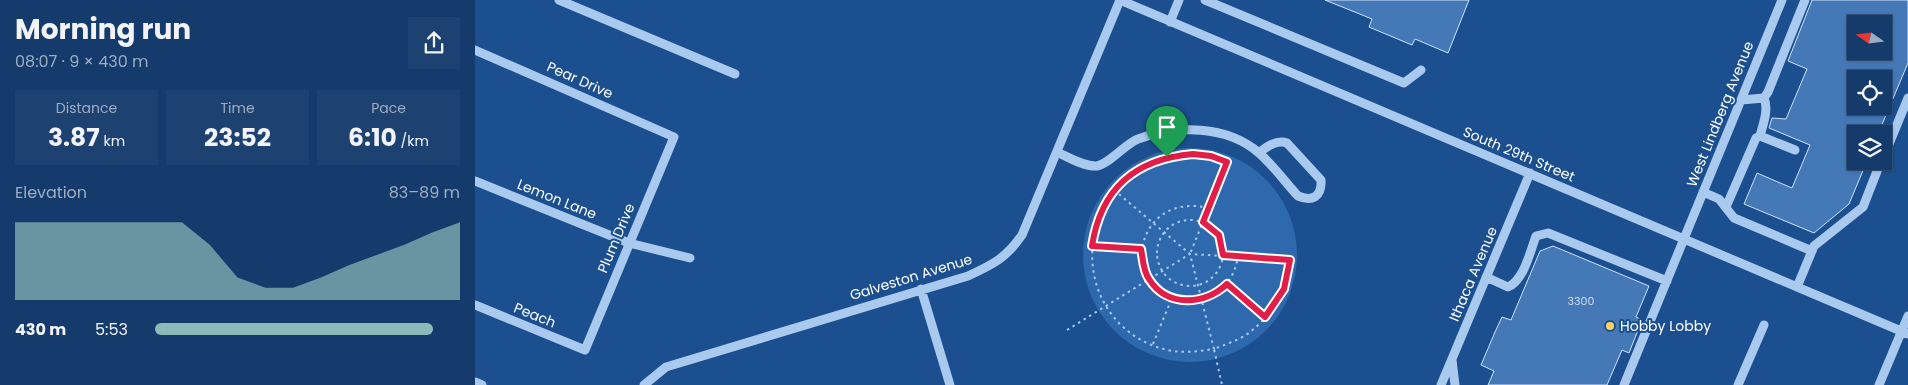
<!DOCTYPE html>
<meta charset="utf-8">
<style>
:root{--surface:#143b6b;--page:#1d4271;--text:#f1f3f6;--muted:#9dadc1;--line:#33557e;--accent:#8bbbb9}
body{margin:0;font-family:Poppins,sans-serif;background:var(--page);color:var(--text);height:100vh;display:flex;flex-direction:column;font-size:19px;white-space:nowrap}
*{box-sizing:border-box;margin:0}
p{font-size:16px;color:var(--muted)}
.icon{flex:none;width:28px;height:28px;fill:none;stroke:currentColor;stroke-width:2;stroke-linecap:round;stroke-linejoin:round}
.map{position:relative;flex:1;overflow:hidden}
.side{display:flex;flex-direction:column;background:var(--surface);width:475px}
.side>*{flex:none}
.needle{width:32px;rotate:284deg}
.buttons{position:absolute;left:1372px;top:15px;display:grid;gap:10px}
.buttons a{display:grid;place-items:center;width:45px;height:45px;border-radius:0px;background:var(--surface);box-shadow:0 1px 4px #0004,0 0 0 1px var(--line);font-size:25px}
.pin{position:absolute;display:grid;place-items:center;width:42px;height:42px;color:#fff;margin:-51px -21px;border-radius:50% 50% 50% 0;rotate:-45deg;box-shadow:0 0 5px #0007}
.pin .icon{rotate:45deg}
.round{display:grid;place-items:center;flex:none;width:52px;height:52px;border-radius:0px;background:var(--page)}
.headline{display:flex;align-items:center;justify-content:space-between;height:85px;padding:0 15px}
h1{font-size:28px;font-weight:700;line-height:38px}
.stats{display:grid;grid-template-columns:repeat(3,1fr);gap:8px;height:85px;padding:5px 15px}
.stats div{display:grid;align-content:center;border-radius:0px;background:var(--page);text-align:center}
.stats b{font-size:25px;font-weight:700}
.stats small{font-size:14px;font-weight:400}
.stats p{font-size:14px}
.chart{height:140px;padding:10px 15px}
.chart p{display:flex;justify-content:space-between}
.chart svg{width:100%;height:90px;margin-top:5px;fill:var(--accent);opacity:.7}
ul{padding:0 15px;list-style:none;font-size:16px}
li{display:grid;grid-template-columns:80px 60px 1fr;align-items:center;height:38px}
li i{height:12px;border-radius:6px;background:var(--accent)}
main{display:flex;flex:1;min-height:0}
.map>svg:first-child{display:block}
.green{fill:#2e69ad}
.building{fill:#4478b7;stroke:#cfe3fa;fill-rule:evenodd}
.lines{fill:none;stroke-linecap:round;stroke-linejoin:round}
.path{stroke:#a9c9ee;stroke-width:2;stroke-dasharray:2.5 4;stroke-linecap:butt}
.minor{stroke:#a9c9ee;stroke-width:9}
.route-casing{stroke:#fff;stroke-width:10}
.route{stroke:#e11d48;stroke-width:6}
.poi-dot{fill:#ffd166;stroke:#1b4f8f;stroke-width:2}
.labels{text-anchor:middle;stroke-width:4;stroke-linejoin:round;paint-order:stroke}
.number-label{font-size:11px;fill:#d0dded}
.street-label{font-size:14px;fill:#fff;stroke:#1b4f8f}
.poi-label{font-size:14px;fill:#fff;stroke:#1b4f8f;text-anchor:start}
</style>
<main>
<section class="side">
<div class="headline"><div><h1>Morning run</h1><p>08:07 · 9 × 430 m</p></div><a class="round"><svg class="icon" aria-label="share" viewBox="0 0 24 24"><path d="M12 15V3M7 8l5-5 5 5M5 13v7h14v-7"/></svg></a></div>
<div class="stats">
<div><p>Distance</p><b>3.87<small> km</small></b></div>
<div><p>Time</p><b>23:52</b></div>
<div><p>Pace</p><b>6:10<small> /km</small></b></div>
</div>
<div class="chart"><p><span>Elevation</span>83–89 m</p>
<svg viewBox="0 0 160 44" preserveAspectRatio="none"><path d="M0 44V6L10 6L20 6L30 6L40 6L50 6L60 6L70 17L80 33L90 38L100 38L110 33L120 27L130 22L140 17L150 11L160 6V44z"/></svg>
</div>
<ul>
<li><b>430 m</b>5:53<i style="width:91%"></i></li>
</ul>
</section>
<div class="map">
<svg width="1433" height="385" viewBox="0 0 1433 385">
<rect width="100%" height="100%" fill="#1b4f8f"/>
<path class="green" d="M608 255a107 107 0 1 1 214 0a107 107 0 1 1-214 0Z"/>
<path class="building" d="M850,0H994L973,53L940,39L937,45L894,27L897,19Z
M1337,0H1433V63L1403,134H1381V161H1392L1374,204L1339,233L1269,204L1282,173L1317,188L1335,145L1294,128L1297,118L1311,119L1332,69L1313,61ZM1381,24H1409V51H1381ZM1381,79H1409V106H1381Z
M1078,246L1174,286L1161,317L1167,320L1154,353L1147,350L1132,385H1013L1019,371L1006,365L1020,332L1027,317L1036,320L1065,251Z"/>
<g class="lines">
<path class="path" d="M639,190L715,254L739,349C725,351 711,353 697,351C609,334 590,225 659,173C686,151 721,151 752,162L715,254
M734,208C661,191 643,285 703,299C713,302 724,302 733,298C751,290 760,275 763,256
M682 253a33 33 0 1 1 66 0a33 33 0 1 1-66 0Z
M617,246L666,249
M752,284L790,317
M592,330L715,254L815,260C814,290 795,318 771,335C761,341 749,345 739,349L747,385
M678,344L697,298"/>
<path class="minor" d="M84,0L260,74
M645,0L1433,334
M730,0L929,83L946,70
M695,22L704,0
M0,50L199,137L110,350L0,305
M1266,100L1289,98L1293,92L1330,0
M1285,136C1288,124 1294,110 1289,98
M582,152C593,157 609,167 622,166C634,164 650,144 663,139C701,125 752,125 784,153C798,165 810,182 823,196C837,202 847,197 846,180L812,143C802,139 792,146 784,153
M1409,156L1433,98
M0,181L154,243L215,258
M1228,192L1244,199L1259,218L1337,251
M1251,207L1281,138L1285,136L1320,150
M1011,277L1033,287C1049,280 1055,252 1061,236L1073,233L1192,281
M1322,287L1339,246L1388,207L1406,161
M446,289L475,385
M977,360L980,385
M0,382L7,385
M169,385L191,367L493,276C519,264 531,258 547,235L645,0
M966,385L1055,173
M1149,385L1307,0
M1263,385L1289,325
M1404,385L1433,316"/>
</g>
<g class="lines">
<defs>
<path id="route" d="M718,154L736,156L752,162L728,222L744,235L748,255L815,260L809,289L790,317L752,284C730,305 692,308 674,279C668,271 668,258 666,249L617,246C626,188 660,159 718,154Z"/>
</defs>
<use href="#route" class="route-casing"/>
<use href="#route" class="route"/>
</g>
<circle class="poi-dot" cx="1135" cy="326" r="5"/>
<g class="labels">
<g class="number-label">
<text x="1106" y="305">3300</text>
</g>
<g class="street-label">
<text transform="translate(105 80) rotate(24)" y="5">Pear Drive</text>
<text transform="translate(1245 114) rotate(-68)" y="5">West Lindberg Avenue</text>
<text transform="translate(1044 154) rotate(23)" y="5">South 29th Street</text>
<text transform="translate(82 199) rotate(22)" y="5">Lemon Lane</text>
<text transform="translate(141 238) rotate(-67)" y="5">Plum Drive</text>
<text transform="translate(998 274) rotate(-67)" y="5">Ithaca Avenue</text>
<text transform="translate(436 277) rotate(-17)" y="5">Galveston Avenue</text>
<text transform="translate(60 315) rotate(22)" y="5">Peach</text>
</g>
<g class="poi-label">
<text x="1145" y="331">Hobby Lobby</text>
</g>
</g>
</svg>
<div class="buttons">
<a><svg class="needle" viewBox="-14 -14 28 28"><path d="M0-13l5 13h-10z" fill="#e53935"/><path d="M0 13l5-13h-10z" fill="#9dadc1"/></svg></a>
<a><svg class="icon" aria-label="locate" viewBox="0 0 24 24"><circle cx="12" cy="12" r="6"/><path d="M12 2v4M12 18v4M2 12h4M18 12h4"/></svg></a>
<a><svg class="icon" aria-label="layers" viewBox="0 0 24 24"><path d="M12 4l9 5-9 5-9-5zM3 14l9 5 9-5"/></svg></a>
</div>
<div class="pin" style="left:692px;top:157px;background:#1e9e55"><svg class="icon" aria-label="arrive" viewBox="0 0 24 24"><path d="M6 21V4h12l-3 4 3 4H6"/></svg></div>
</div>
</main>
